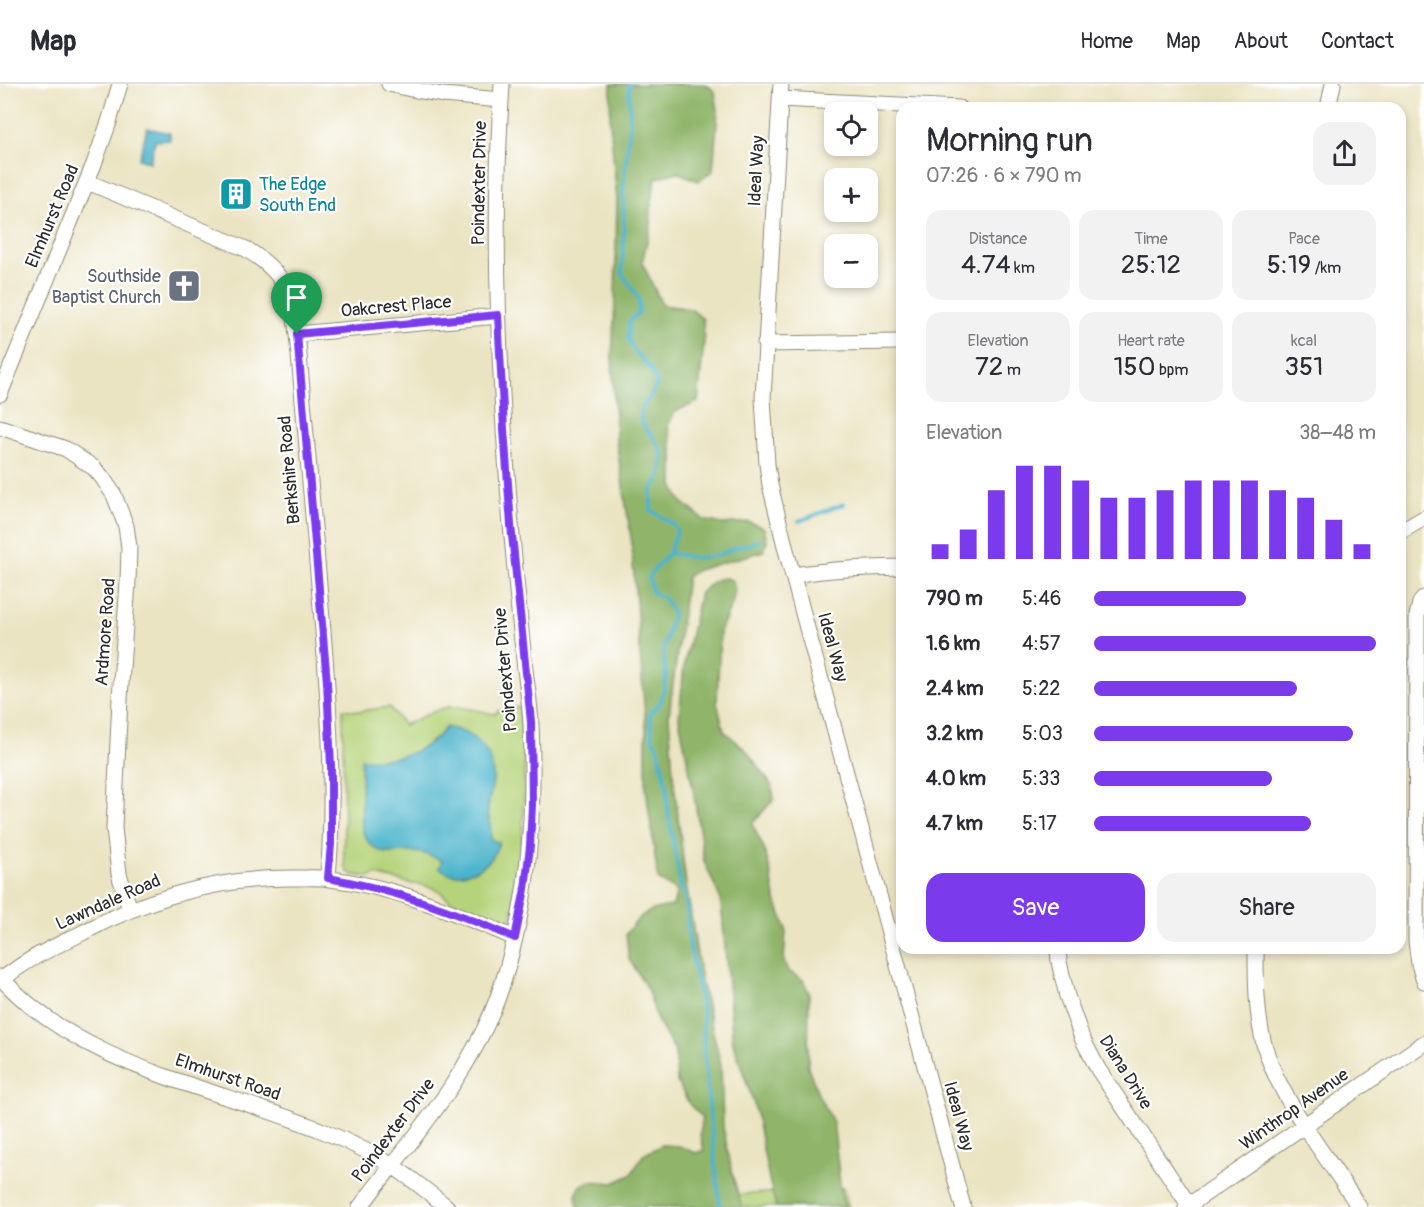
<!DOCTYPE html>
<meta charset="utf-8">
<style>
:root{--surface:#fff;--page:#f2f2f3;--text:#2b2b33;--muted:#7c7c81;--line:#e1e1e2;--accent:#7c3aed}
body{margin:0;font-family:Pangolin,sans-serif;background:var(--page);color:var(--text);height:100vh;display:flex;flex-direction:column;font-size:22px;white-space:nowrap}
*{box-sizing:border-box;margin:0}
p{font-size:20px;color:var(--muted)}
.icon{flex:none;width:33px;height:33px;fill:none;stroke:currentColor;stroke-width:2;stroke-linecap:round;stroke-linejoin:round}
.map{position:relative;flex:1;overflow:hidden}
.details{position:absolute;left:896px;top:18px;width:510px;height:852px;display:flex;flex-direction:column;background:var(--surface);border-radius:18px;box-shadow:0 3px 9px #0003}
.details>*{flex:none}
.controls{position:absolute;left:824px;top:18px;display:grid;gap:12px}
.controls a{display:grid;place-items:center;width:54px;height:54px;border-radius:12px;background:var(--surface);box-shadow:0 3px 9px #0003;font-size:30px}
.pin{position:absolute;display:grid;place-items:center;width:51px;height:51px;color:#fff;margin:-62px -26px;border-radius:50% 50% 50% 0;rotate:-45deg;box-shadow:0 0 6px #0007}
.pin .icon{rotate:45deg}
.round{display:grid;place-items:center;flex:none;width:63px;height:63px;border-radius:18px;background:var(--page)}
.head{display:flex;align-items:center;justify-content:space-between;height:102px;padding:0 30px}
h1{font-size:33px;font-weight:600;line-height:45px}
.figures{display:grid;grid-template-columns:repeat(3,1fr);gap:9px;height:102px;padding:6px 30px}
.figures div{display:grid;align-content:center;border-radius:15px;background:var(--page);text-align:center}
.figures b{font-size:26px;font-weight:600}
.figures small{font-size:16px;font-weight:400}
.figures p{font-size:16px}
.chart{height:168px;padding:12px 30px}
.chart p{display:flex;justify-content:space-between}
.chart svg{width:100%;height:108px;margin-top:6px;stroke:var(--accent);stroke-width:6}
.cta{display:flex;gap:12px;margin-top:auto;padding:12px 30px}
.cta a{flex:1;height:69px;border-radius:18px;background:var(--accent);color:#fff;font-size:24px;font-weight:600;line-height:69px;text-align:center}
.cta a+a{background:var(--page);color:var(--text)}
ul{padding:0 30px;list-style:none;font-size:20px}
li{display:grid;grid-template-columns:96px 72px 1fr;align-items:center;height:45px}
li i{height:15px;border-radius:8px;background:var(--accent)}
header{display:flex;align-items:center;gap:36px;box-sizing:border-box;height:84px;padding:0 30px;background:var(--surface);border-bottom:2px solid var(--line)}
header strong{font-size:28px}
nav{display:flex;gap:33px;margin-inline-start:auto;font-size:21px}
.map>svg:first-child{display:block}
.green{fill:#b5d37a;stroke:#707f52;stroke-width:1.5}
.forest{fill:#90b56a;stroke:#5e704a;stroke-width:1.5}
.water{fill:#4cb4cb;stroke:#3c707b;stroke-width:1.5}
.lines{fill:none;stroke-linecap:round;stroke-linejoin:round}
.stream{stroke:#4cb4cb;stroke-width:4}
.street-casing{stroke:#8b8877;stroke-width:17}
.street{stroke:#fff;stroke-width:15}
.route-casing{stroke:#fff;stroke-width:12}
.route{stroke:#7c3aed;stroke-width:8}
.labels{text-anchor:middle;stroke-width:4.5;stroke-linejoin:round;paint-order:stroke}
.street-label{font-size:18px;fill:#2b2b2b;stroke:#fff}
.culture-label{font-size:18px;fill:#0d838f;stroke:#fff;text-anchor:start}
.worship-label{font-size:18px;fill:#5b616d;stroke:#fff;text-anchor:end}
</style>
<header>
<strong>Map</strong>
<nav><a>Home</a><a>Map</a><a>About</a><a>Contact</a></nav>
</header>
<div class="map">
<svg width="1424" height="1123" viewBox="0 0 1424 1123">
<rect width="100%" height="100%" fill="#fff"/>
<filter id="ink" filterUnits="userSpaceOnUse"><feTurbulence type="fractalNoise" baseFrequency=".0167" numOctaves="2"/><feDisplacementMap in="SourceGraphic" scale="12" xChannelSelector="R" yChannelSelector="G"/><feConvolveMatrix kernelMatrix="1 2 1 2 8 2 1 2 1" color-interpolation-filters="sRGB"/></filter>
<filter id="wash" filterUnits="userSpaceOnUse"><feTurbulence type="fractalNoise" baseFrequency=".008" numOctaves="4" result="noise"/><feDisplacementMap in="SourceGraphic" scale="24" xChannelSelector="R" yChannelSelector="G"/><feGaussianBlur stdDeviation="1.35" result="paint"/><feColorMatrix in="noise" values="0 0 0 0 0 0 0 0 0 0 0 0 0 0 0 0 0 1.4 0 .05"/><feComposite in="paint" operator="in"/></filter>
<g filter="url(#wash)">
<rect width="100%" height="100%" fill="#ebe4c3"/>
<path class="green" d="M389,623L404,641C416,636 436,625 448,623C461,621 481,628 495,630L498,627L519,623C520,640 523,656 524,674C525,711 523,748 520,785C515,792 512,809 515,817L512,834L506,839L497,837L494,834L454,820L438,806L420,800H413L376,791L369,793L354,791L348,788L345,782L344,770L343,625L360,627Z
M843,1104L849,1123H656L659,1116Z"/>
<path class="forest" d="M611,0H706L715,8L718,26L713,87L698,97L677,88L656,94L651,117V141L642,178L662,221L691,225L703,235L704,256L698,318L676,327L668,342L673,371V402L681,417L704,436L722,440L749,438L764,444L767,457L764,467L697,486L687,493L669,631L673,689L685,792L701,897L721,981L723,1043L733,1093L742,1123H578L576,1111L580,1102L590,1097L614,1099L631,1091L643,1071L662,1061L679,1062L696,1069L704,1066L700,1050L702,1033L690,1021L677,998L675,967L657,936L647,904L629,875L626,850C641,829 648,825 673,822L677,807L658,795L646,705V645L631,454L616,356L612,272L615,219L617,116L610,38Z
M726,494L733,497L735,506L732,520L720,547L717,619L724,647L745,665L761,686L772,702L774,715L752,740L763,762L770,785L775,814L786,844L784,877L788,887L803,896L809,909L808,983L819,1012L833,1038L841,1108L845,1123H776L769,1095L754,1020L733,959L721,816L704,777L693,705L679,634L684,581L700,509L715,496Z"/>
<path class="water" d="M147,44L170,49V56L155,57L150,78L139,75Z
M446,643C474,648 494,665 493,696C492,706 489,714 488,724C488,735 492,745 491,756L499,758C495,775 484,785 467,789C462,790 456,792 452,790C448,789 443,786 439,784L442,777C433,772 422,768 411,768C404,767 398,768 392,769C377,770 365,758 362,744L361,675C394,677 424,671 446,643Z"/>
<g class="lines">
<path class="stream" d="M629,0L630,38L623,105L624,144L622,189L639,215V228L629,238L628,254L633,265L651,286L657,300L650,313L641,325V338L653,353L664,371L660,393L651,408V426L674,441L677,448L669,469L649,492L652,508L665,515L673,529L663,566L666,594L661,618L650,629L652,653L659,666L667,705V722L681,802L687,821L689,857L703,929L704,966L708,1012L720,1123
M799,437L844,420
M669,469L697,474L716,472L737,463L749,461L761,456"/>
</g>
</g>
<g filter="url(#ink)">
<g class="lines">
<defs>
<path id="street" d="M389,0L411,5L443,11L501,16
M781,0L763,314L767,380L770,401L786,466L963,1123
M780,15L959,24
M1328,24L1333,0
M88,98L246,165C294,194 294,220 299,271C306,359 315,447 322,535C329,621 335,708 328,794
M297,250L498,232
M765,260L902,258
M0,310L94,80L109,38L120,0
M0,343L66,365L94,384L102,393L114,411L126,442L129,463L128,498L120,614L114,744L119,790L130,826
M1400,448L1424,434
M794,491C829,485 865,484 902,483
M1424,514L1420,519L1417,532L1416,857L1419,880L1424,897
M1058,864L1059,878L1067,912L1082,954L1098,985L1189,1121
M1256,864C1256,896 1256,929 1264,960C1274,997 1295,1027 1315,1058C1330,1080 1345,1101 1359,1123
M0,893C84,985 213,1002 323,1047C350,1058 376,1071 400,1087C416,1098 432,1111 447,1123
M2,896C26,875 56,862 84,848C151,812 222,793 298,794C308,794 319,793 329,795C390,801 459,830 515,854
M360,1123C411,1056 469,993 498,913C529,825 535,732 531,640C530,618 526,597 524,576C519,531 515,486 511,441C499,294 492,147 502,0
M1186,1123L1424,959"/>
</defs>
<use href="#street" class="street-casing"/>
<use href="#street" class="street"/>
</g>
</g>
<g class="lines" filter="url(#ink)">
<defs>
<path id="route" d="M498,231L504,345L511,441L531,638L532,721L530,762L525,805L515,854C455,828 393,805 328,794L331,760V682L327,598L297,250Z"/>
</defs>
<use href="#route" class="route-casing"/>
<use href="#route" class="route"/>
</g>
<defs>
<symbol id="building-square" viewBox="-11 -11 22 22"><rect x="-9" y="-9" width="18" height="18" rx="4" fill="#0f9aa8" stroke="#fff"/><path d="M-4-6H4V6H1V3H-1V6H-4ZM-2.5-4.3h1.7v1.8h-1.7ZM.8-4.3h1.7v1.8H.8ZM-2.5-1h1.7V.8h-1.7ZM.8-1h1.7V.8H.8Z" fill="#fff"/></symbol>
<symbol id="church-square" viewBox="-11 -11 22 22"><rect x="-9" y="-9" width="18" height="18" rx="4" fill="#6b7280" stroke="#fff"/><path d="M-1.2-6h2.4v3.5h3.3v2.4h-3.3V6h-2.4V-.1h-3.3v-2.4h3.3Z" fill="#fff"/></symbol>
</defs>
<g fill-rule="evenodd">
<use href="#building-square" x="217" y="91" width="38" height="38"/>
<use href="#church-square" x="165" y="183" width="38" height="38"/>
</g>
<g class="labels">
<g class="street-label">
<text transform="translate(756 87) rotate(-87)" y="6">Ideal Way</text>
<text transform="translate(479 99) rotate(-89)" y="6">Poindexter Drive</text>
<text transform="translate(52 132) rotate(-67)" y="6">Elmhurst Road</text>
<text transform="translate(396 222) rotate(-5)" y="6">Oakcrest Place</text>
<text transform="translate(289 386) rotate(-95)" y="6">Berkshire Road</text>
<text transform="translate(105 548) rotate(-86)" y="6">Ardmore Road</text>
<text transform="translate(833 563) rotate(75)" y="6">Ideal Way</text>
<text transform="translate(505 586) rotate(-95)" y="6">Poindexter Drive</text>
<text transform="translate(108 818) rotate(-24)" y="6">Lawndale Road</text>
<text transform="translate(1126 988) rotate(58)" y="6">Diana Drive</text>
<text transform="translate(228 993) rotate(19)" y="6">Elmhurst Road</text>
<text transform="translate(1294 1025) rotate(-35)" y="6">Winthrop Avenue</text>
<text transform="translate(959 1032) rotate(75)" y="6">Ideal Way</text>
<text transform="translate(393 1046) rotate(-53)" y="6">Poindexter Drive</text>
</g>
<g class="culture-label">
<text x="259" y="106">The Edge<tspan x="259" dy="21">South End</tspan></text>
</g>
<g class="worship-label">
<text x="161" y="198">Southside<tspan x="161" dy="21">Baptist Church</tspan></text>
</g>
</g>
</svg>
<div class="controls">
<a><svg class="icon" aria-label="locate" viewBox="0 0 24 24"><circle cx="12" cy="12" r="6"/><path d="M12 2v4M12 18v4M2 12h4M18 12h4"/></svg></a>
<a>+</a>
<a>−</a>
</div>
<div class="pin" style="left:297px;top:250px;background:#1e9e55"><svg class="icon" aria-label="arrive" viewBox="0 0 24 24"><path d="M6 21V4h12l-3 4 3 4H6"/></svg></div>
<section class="details">
<div class="head"><div><h1>Morning run</h1><p>07:26 · 6 × 790 m</p></div><a class="round"><svg class="icon" aria-label="share" viewBox="0 0 24 24"><path d="M12 15V3M7 8l5-5 5 5M5 13v7h14v-7"/></svg></a></div>
<div class="figures">
<div><p>Distance</p><b>4.74<small> km</small></b></div>
<div><p>Time</p><b>25:12</b></div>
<div><p>Pace</p><b>5:19<small> /km</small></b></div>
</div>
<div class="figures">
<div><p>Elevation</p><b>72<small> m</small></b></div>
<div><p>Heart rate</p><b>150<small> bpm</small></b></div>
<div><p>kcal</p><b>351</b></div>
</div>
<div class="chart"><p><span>Elevation</span>38–48 m</p>
<svg viewBox="0 0 160 44" preserveAspectRatio="none"><path d="M5 44V38M15 44V32M25 44V16M35 44V6M45 44V6M55 44V12M65 44V19M75 44V19M85 44V16M95 44V12M105 44V12M115 44V12M125 44V16M135 44V19M145 44V28M155 44V38"/></svg>
</div>
<ul>
<li><b>790 m</b>5:46<i style="width:54%"></i></li>
<li><b>1.6 km</b>4:57<i style="width:100%"></i></li>
<li><b>2.4 km</b>5:22<i style="width:72%"></i></li>
<li><b>3.2 km</b>5:03<i style="width:92%"></i></li>
<li><b>4.0 km</b>5:33<i style="width:63%"></i></li>
<li><b>4.7 km</b>5:17<i style="width:77%"></i></li>
</ul>
<div class="cta"><a>Save</a><a>Share</a></div>
</section>
</div>
